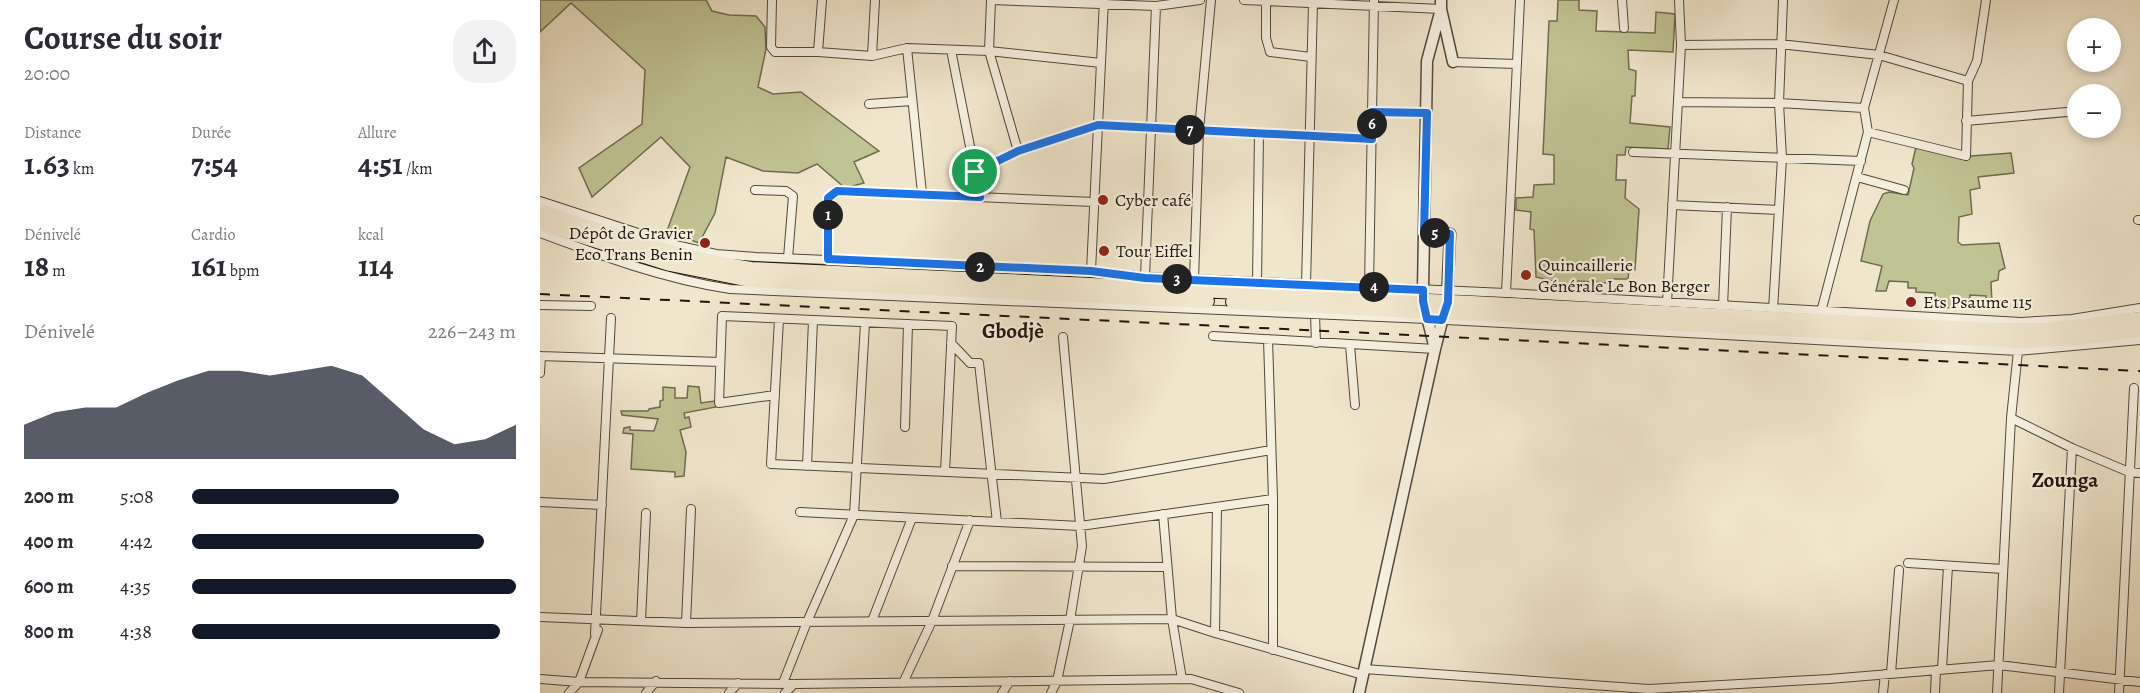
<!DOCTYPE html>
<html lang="fr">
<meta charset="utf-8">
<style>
:root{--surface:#fff;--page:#f2f2f3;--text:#2b2b33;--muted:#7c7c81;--accent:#111827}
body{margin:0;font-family:Alegreya,serif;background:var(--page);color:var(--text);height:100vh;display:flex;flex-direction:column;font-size:22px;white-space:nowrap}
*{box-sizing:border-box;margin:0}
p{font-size:20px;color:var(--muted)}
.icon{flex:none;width:33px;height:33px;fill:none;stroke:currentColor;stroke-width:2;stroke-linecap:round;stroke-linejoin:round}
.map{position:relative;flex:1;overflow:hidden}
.details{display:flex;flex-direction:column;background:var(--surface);width:540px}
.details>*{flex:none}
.controls{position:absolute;left:1527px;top:18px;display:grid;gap:12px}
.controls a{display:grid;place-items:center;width:54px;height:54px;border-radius:50%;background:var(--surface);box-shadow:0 3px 9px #0003;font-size:30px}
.pin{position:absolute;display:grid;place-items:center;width:51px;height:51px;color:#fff;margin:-26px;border:3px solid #fff;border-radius:50%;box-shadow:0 2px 6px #0007}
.km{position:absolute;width:30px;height:30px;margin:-15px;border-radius:50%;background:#222;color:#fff;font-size:16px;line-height:30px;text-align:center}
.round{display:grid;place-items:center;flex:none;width:63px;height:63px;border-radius:24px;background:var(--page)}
.headline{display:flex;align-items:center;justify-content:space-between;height:102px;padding:0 24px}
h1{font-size:33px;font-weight:700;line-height:45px}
.stats{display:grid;grid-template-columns:repeat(3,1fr);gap:9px;height:102px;padding:6px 24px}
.stats div{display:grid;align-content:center}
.stats b{font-size:30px;font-weight:700}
.stats small{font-size:16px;font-weight:400}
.stats p{font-size:16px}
.chart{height:168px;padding:12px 24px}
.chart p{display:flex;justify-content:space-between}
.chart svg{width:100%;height:108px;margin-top:6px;fill:var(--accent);opacity:.7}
ul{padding:0 24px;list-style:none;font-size:20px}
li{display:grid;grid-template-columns:96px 72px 1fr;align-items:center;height:45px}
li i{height:15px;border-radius:8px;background:var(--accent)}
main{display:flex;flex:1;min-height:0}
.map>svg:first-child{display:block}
.green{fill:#c0c393;stroke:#706c50;stroke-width:1.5}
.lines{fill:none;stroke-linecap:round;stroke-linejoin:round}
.minor-casing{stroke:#53483c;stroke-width:10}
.tertiary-casing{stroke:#53483c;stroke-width:13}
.trunk-casing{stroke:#1f140c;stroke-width:16}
.minor{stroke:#f5efde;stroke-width:8}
.tertiary{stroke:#f5efde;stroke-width:10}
.trunk{stroke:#f0e6cc;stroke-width:14}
.rail{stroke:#1f140c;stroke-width:2;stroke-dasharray:10 10;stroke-linecap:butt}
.route-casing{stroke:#fff;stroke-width:12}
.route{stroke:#1a73e8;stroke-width:8}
.poi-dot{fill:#8f2418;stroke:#f5efde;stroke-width:2}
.labels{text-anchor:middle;stroke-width:4.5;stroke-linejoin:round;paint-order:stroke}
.poi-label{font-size:18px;fill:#1f140c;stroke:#f5efde;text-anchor:start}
.quarter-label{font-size:21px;font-weight:bold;fill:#1f140c;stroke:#f5efde}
</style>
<main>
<section class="details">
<div class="headline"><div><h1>Course du soir</h1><p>20:00</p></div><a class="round"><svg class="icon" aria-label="share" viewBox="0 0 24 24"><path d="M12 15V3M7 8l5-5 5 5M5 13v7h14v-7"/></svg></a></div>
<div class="stats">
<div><p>Distance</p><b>1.63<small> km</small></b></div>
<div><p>Durée</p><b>7:54</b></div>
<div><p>Allure</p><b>4:51<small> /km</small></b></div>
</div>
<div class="stats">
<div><p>Dénivelé</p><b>18<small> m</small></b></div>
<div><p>Cardio</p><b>161<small> bpm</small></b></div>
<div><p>kcal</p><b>114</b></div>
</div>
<div class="chart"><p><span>Dénivelé</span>226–243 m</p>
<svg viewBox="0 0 160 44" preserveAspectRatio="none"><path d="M0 44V30L10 25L20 23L30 23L40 17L50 12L60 8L70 8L80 10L90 8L100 6L110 10L120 21L130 32L140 38L150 36L160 30V44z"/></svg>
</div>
<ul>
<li><b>200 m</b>5:08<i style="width:64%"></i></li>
<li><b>400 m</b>4:42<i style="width:90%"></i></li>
<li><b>600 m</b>4:35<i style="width:100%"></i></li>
<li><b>800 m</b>4:38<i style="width:95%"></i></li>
</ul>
</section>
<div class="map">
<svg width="1600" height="693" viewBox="0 0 1600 693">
<rect width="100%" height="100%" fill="#f0e6cc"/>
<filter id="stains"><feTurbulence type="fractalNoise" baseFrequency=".00333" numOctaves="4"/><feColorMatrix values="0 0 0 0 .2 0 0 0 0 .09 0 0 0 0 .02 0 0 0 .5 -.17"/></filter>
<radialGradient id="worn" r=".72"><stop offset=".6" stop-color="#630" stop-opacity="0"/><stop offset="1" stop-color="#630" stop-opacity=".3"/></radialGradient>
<path class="green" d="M0,0H166L172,11L189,15L216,16L225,27L226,49L218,87L233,94L261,92L339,151L314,162L324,183L305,188L277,164L258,173L223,171L186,157L175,213L159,243L127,231L150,167L121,137L52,197L39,168L102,124L105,70L31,3L0,32Z
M1018,0H1039V10L1057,11L1056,31L1115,33L1116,12L1135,14L1133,52L1088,50L1089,69L1096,71L1095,96H1092L1090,123L1130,127L1128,149L1086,147L1085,155H1077L1076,180H1086L1085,198L1099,209L1095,270H1089L1088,279H1068V283L1038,281V289L1019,288L1016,282L996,277L994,230L990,229L991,212L976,210V198L993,197L994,185L1014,184V155L1003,154L1009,21H1017Z
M1376,147L1426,160L1431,156L1471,153L1474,173L1438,177L1440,188L1430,190L1432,214L1419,217L1418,242L1422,245L1459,243L1465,268L1459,271L1458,280L1451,282L1452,304L1446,305V296L1430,295V299L1413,302V308L1398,307L1395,302V293L1376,292V288H1368V282L1349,281L1346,291H1336L1342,266L1321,261L1330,221L1343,194L1349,192L1368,195L1374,168L1372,164Z
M148,386L159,387L161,403L175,401L176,407L144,413L145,418L149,417L151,427L140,430L146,452L144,476L135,477V472L91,469L93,434L83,433L84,428L90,427V430L114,431L118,419L82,415L81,411H108L109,409L120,407V401L123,400V387L135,388V398H147Z"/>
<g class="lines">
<defs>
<path id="minor" d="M232,0L231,47L235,52H278L332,56L367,48L449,51L561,63
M451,0L449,51L478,151
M452,0L616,6L660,0
M704,0L901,9
M726,0V38L730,52L771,57
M1082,0L1084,28
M1141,45L1240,44L1339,55L1428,81
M367,48L382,193
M411,50L440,197
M278,52L282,0
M332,56L335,0
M913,62L977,64
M1138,102L1239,103L1324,108
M329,104L372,101
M832,112L887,113
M1426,121L1538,111
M1328,132L1426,156L1428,81L1437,61L1446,0
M1093,152L1321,161
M435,172L478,151L558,125L832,139
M1317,177L1364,190
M215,190L246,191L253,196L248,258
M0,201L135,245L176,254L216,257L551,271L605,277L966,293L1481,322L1532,319L1600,308
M1132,205L1239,210
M1598,220H1600
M0,233C62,256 124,279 190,289L887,319L1478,351L1600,340
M288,259V198L296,191L554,202
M551,271L564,0
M605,277L616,6
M654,280L659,130L671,0
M717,283L719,133
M766,285L773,3
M829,287L834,0
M966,293L980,0
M1127,303L1141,45L1139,0
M0,305L51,306
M1183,307L1187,207
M1233,310L1242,158L1239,103L1243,0
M1281,312L1328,132L1324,108L1354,0
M775,315L776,343
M239,319L231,464L564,479L731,450
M673,336L895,349
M728,339L733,499V650
M411,343L430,363H439L457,522
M810,345L815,405
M0,356L180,362
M0,373L1,356
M235,395L179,403L182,316L412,326L405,472
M1471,418L1532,448L1589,472L1600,473
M365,427L368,324
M267,466L273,320
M0,502L62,505
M260,512L540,526L733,499
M623,514L632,619L642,679
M1368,563L1463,569
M412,566L627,567
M0,617L146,623L632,619L675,633L823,675
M101,621L106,513
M332,621L372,518
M146,623L151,509
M675,633L677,507
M55,634L71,318
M824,669L1109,689L1289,679L1459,665L1600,682
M1402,669L1408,566
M1351,673L1359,570
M0,679L39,682L254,684L651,679L699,693
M243,683L267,622L314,515L325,323
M363,683L392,621L430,520
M29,693L39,682L58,630
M106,693L116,681
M189,693L198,683
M245,693L254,684
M462,693L470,681
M511,693L517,681L530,620L542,546L523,337
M1343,693L1345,674
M1395,693L1396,670
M1457,693L1471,418L1478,351
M1519,693L1532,448
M1579,693L1594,388"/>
<path id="tertiary" d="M901,0V9L913,62
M895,349L883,301V290L887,61L901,9
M819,693L895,349L907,302L910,234L884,233"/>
<path id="trunk" d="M0,211C70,234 138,258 211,269L932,303L1454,330H1508L1600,319
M0,223L130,264L210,280L667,301
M693,302L1481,341L1538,338L1600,330"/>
</defs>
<use href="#minor" class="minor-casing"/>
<use href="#tertiary" class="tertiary-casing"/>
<use href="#trunk" class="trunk-casing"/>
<use href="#minor" class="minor"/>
<use href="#tertiary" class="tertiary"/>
<use href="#trunk" class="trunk"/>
<path class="rail" d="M0,294L891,336L1600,371"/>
</g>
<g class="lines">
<defs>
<path id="route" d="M832,112L887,113L884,233L910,234L908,302L902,320L887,319L883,301V290L605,278L551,271L288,259V198L297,191L440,197L435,172L478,151L558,125L832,139Z"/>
</defs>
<use href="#route" class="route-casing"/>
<use href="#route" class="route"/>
</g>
<g class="poi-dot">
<circle cx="563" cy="200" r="6"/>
<circle cx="165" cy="243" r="6"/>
<circle cx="564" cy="251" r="6"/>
<circle cx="986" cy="275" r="6"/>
<circle cx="1371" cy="302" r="6"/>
</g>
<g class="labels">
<g class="poi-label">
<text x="575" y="206">Cyber café</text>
<text x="153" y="239" text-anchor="end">Dépôt de Gravier<tspan x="153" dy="21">Eco Trans Benin</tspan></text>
<text x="576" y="257">Tour Eiffel</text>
<text x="998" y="271">Quincaillerie<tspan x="998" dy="21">Générale Le Bon Berger</tspan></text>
<text x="1383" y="308">Ets Psaume 115</text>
</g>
<g class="quarter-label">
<text x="473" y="338">Gbodjè</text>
<text x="1525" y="487">Zounga</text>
</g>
</g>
<rect width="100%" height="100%" filter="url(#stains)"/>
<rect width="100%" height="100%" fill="url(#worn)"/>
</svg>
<div class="controls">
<a>+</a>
<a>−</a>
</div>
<div class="pin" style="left:435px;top:172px;background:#1e9e55"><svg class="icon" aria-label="arrive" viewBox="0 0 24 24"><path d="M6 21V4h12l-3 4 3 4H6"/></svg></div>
<b class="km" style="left:288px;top:215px">1</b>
<b class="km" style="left:440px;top:267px">2</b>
<b class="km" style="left:637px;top:279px">3</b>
<b class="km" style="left:834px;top:287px">4</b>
<b class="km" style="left:895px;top:233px">5</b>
<b class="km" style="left:832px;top:124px">6</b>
<b class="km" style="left:650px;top:130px">7</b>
</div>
</main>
